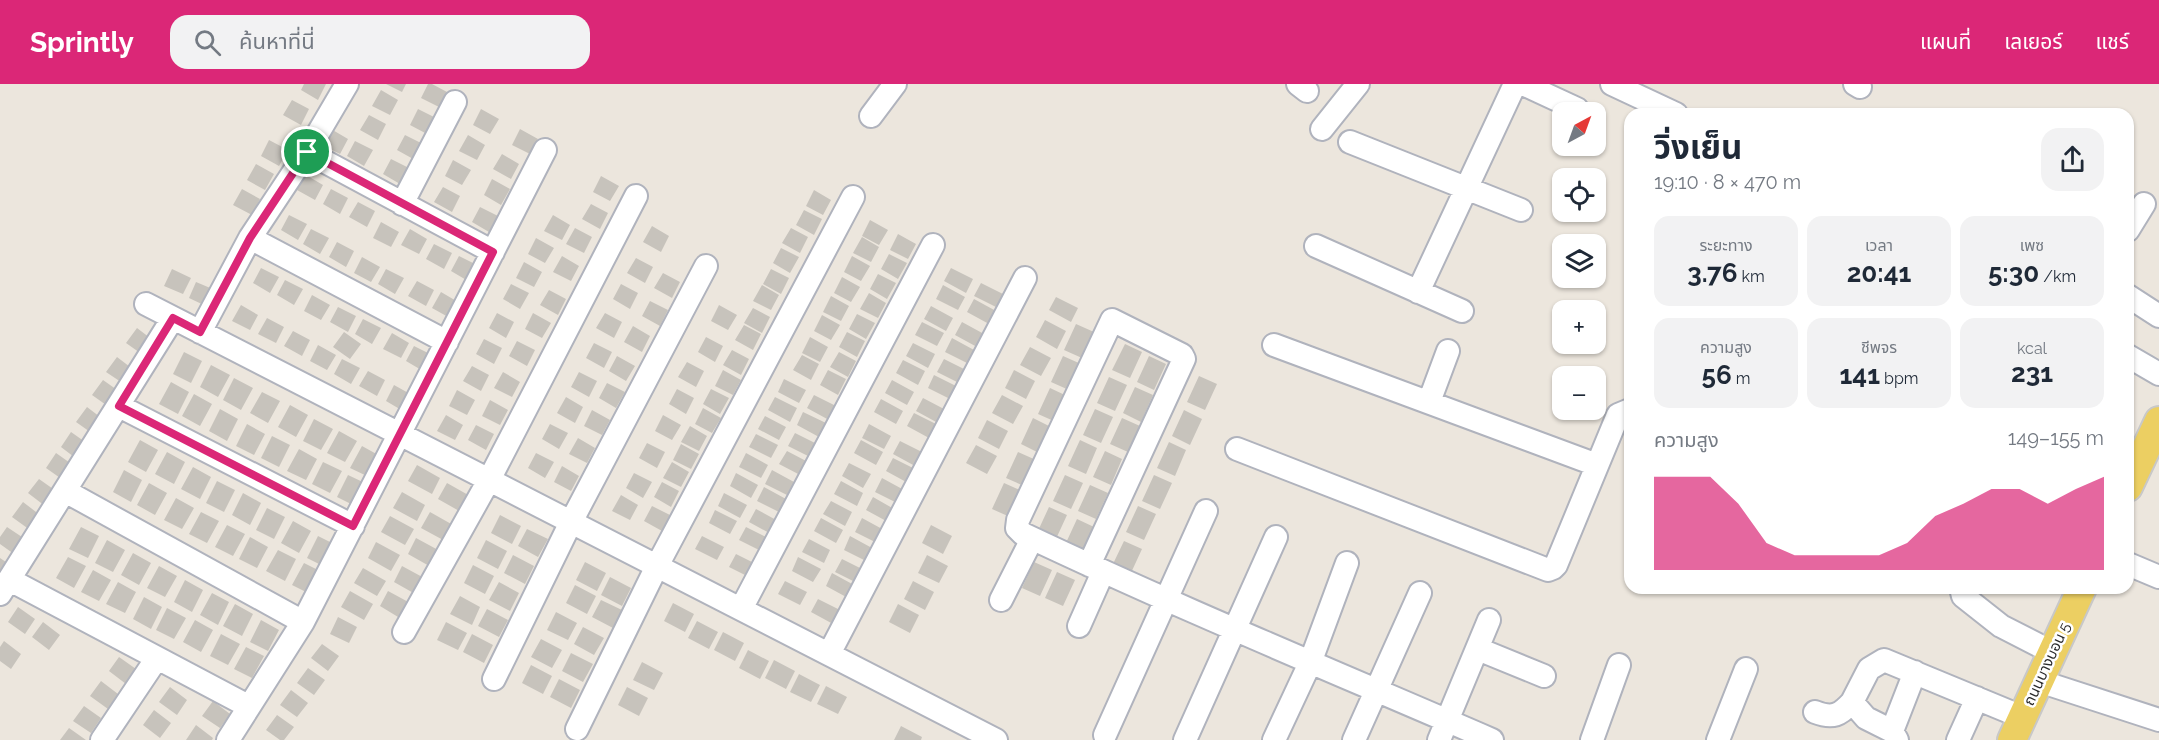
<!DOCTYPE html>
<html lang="th">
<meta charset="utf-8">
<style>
:root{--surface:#fff;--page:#f2f2f3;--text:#1f2937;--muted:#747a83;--accent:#db2777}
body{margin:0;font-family:Raleway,"Noto Sans Thai",sans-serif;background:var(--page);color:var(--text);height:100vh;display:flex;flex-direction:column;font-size:22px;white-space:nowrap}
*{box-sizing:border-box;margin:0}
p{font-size:20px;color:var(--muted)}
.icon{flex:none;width:33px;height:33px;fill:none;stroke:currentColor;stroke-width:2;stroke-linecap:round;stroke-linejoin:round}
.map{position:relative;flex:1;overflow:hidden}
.panel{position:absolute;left:1624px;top:24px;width:510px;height:486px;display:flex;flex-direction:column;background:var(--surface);border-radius:18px;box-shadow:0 2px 4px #0004}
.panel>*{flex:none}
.needle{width:39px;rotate:41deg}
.tools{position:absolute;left:1552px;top:18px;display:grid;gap:12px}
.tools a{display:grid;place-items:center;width:54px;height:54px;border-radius:12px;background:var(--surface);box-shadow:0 2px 4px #0004;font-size:30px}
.pin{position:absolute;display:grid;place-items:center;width:51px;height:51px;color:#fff;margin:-26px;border:3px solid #fff;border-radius:50%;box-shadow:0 2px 6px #0007}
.round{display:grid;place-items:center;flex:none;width:63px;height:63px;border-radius:18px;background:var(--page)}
.headline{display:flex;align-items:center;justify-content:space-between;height:102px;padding:0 30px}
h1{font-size:33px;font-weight:700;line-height:45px}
.stats{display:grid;grid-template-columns:repeat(3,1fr);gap:9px;height:102px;padding:6px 30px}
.stats div{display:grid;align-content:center;border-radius:15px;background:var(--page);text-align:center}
.stats b{font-size:26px;font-weight:700}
.stats small{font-size:16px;font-weight:400}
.stats p{font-size:16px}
.chart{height:168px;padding:12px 30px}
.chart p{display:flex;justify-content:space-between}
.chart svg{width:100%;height:108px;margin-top:6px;fill:var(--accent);opacity:.7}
header{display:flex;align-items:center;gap:36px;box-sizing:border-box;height:84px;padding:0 30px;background:var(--accent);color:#fff}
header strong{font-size:28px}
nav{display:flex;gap:33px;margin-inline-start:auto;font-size:21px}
.search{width:420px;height:54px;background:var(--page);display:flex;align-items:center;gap:15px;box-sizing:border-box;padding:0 21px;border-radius:18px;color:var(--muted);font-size:22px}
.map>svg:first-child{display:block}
.building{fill:#c7c3bc}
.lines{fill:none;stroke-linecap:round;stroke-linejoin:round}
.minor-casing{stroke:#b0b3bd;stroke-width:26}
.major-casing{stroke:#c8c8c8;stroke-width:32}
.minor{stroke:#fff;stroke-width:22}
.major{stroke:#eccf62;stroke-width:28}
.route-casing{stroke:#fff;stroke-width:12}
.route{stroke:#db2777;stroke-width:8}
.labels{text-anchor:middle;stroke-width:5;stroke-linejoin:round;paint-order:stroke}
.street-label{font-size:15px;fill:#2a2a2a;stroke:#fff}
</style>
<header>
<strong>Sprintly</strong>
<div class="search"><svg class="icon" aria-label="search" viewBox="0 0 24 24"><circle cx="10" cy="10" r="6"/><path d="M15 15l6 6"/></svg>ค้นหาที่นี่</div>
<nav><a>แผนที่</a><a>เลเยอร์</a><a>แชร์</a></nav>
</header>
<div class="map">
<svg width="2159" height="656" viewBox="0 0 2159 656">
<rect width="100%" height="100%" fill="#ece6dd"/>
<path class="building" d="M304,0H326L318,16L301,6Z
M386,0H406L402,8Z
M428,0H432L447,8L439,23L421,14Z
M381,6L398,16L390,31L372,22Z
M292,16L309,25L301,41L283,31Z
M418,25L436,34L427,50L410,41Z
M481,25L499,35L490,50L473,41Z
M369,31L386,40L378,56L360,46Z
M331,45L348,55L340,70L322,61Z
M520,45L538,55L530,70L512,61Z
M405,51L423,60L415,76L397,66Z
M468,51L485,61L477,76L459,67Z
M269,56L288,66L279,82L261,72Z
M355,57L373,66L364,82L347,72Z
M502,70L519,80L511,95L493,85Z
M391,75L409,84L400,100L383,90Z
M453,76L471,86L462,101L445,92Z
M256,80L274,90L265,106L247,96Z
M306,91L323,101L315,116L297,106Z
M601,92L619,102L610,117L593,108Z
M492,95L510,105L501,121L484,111Z
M443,103L460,112L452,128L434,118Z
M242,105L260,115L252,131L233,121Z
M331,105L348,114L340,130L323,120Z
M814,106L831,116L823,131L806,122Z
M358,118L375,127L367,143L349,133Z
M591,120L608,129L600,145L582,135Z
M480,123L498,132L489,148L472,138Z
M804,126L822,135L814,151L796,141Z
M289,131L307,140L298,156L281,146Z
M553,131L570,141L562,156L544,147Z
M870,136L888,146L879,161L862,152Z
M381,138L399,148L391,163L373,154Z
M652,142L669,152L661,168L643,158Z
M575,144L592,153L584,169L566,160Z
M791,144L808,153L800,169L782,159Z
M311,145L329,154L320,170L303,160Z
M410,145L427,155L419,170L401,161Z
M898,150L916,160L908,175L890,166Z
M862,153L879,163L871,178L853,169Z
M536,154L554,164L545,179L528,170Z
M337,158L354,167L346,183L329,173Z
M434,160L452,169L444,185L426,175Z
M781,164L799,173L790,189L773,179Z
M889,170L907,179L898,195L881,185Z
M459,172L477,181L468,197L451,187Z
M562,172L579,182L571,197L553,188Z
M852,172L870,182L861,197L844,188Z
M362,173L380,183L371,198L354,189Z
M636,174L653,183L645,199L627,189Z
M524,178L542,188L534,203L516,194Z
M261,184L279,193L270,209L253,199Z
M951,184L973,195L966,209L944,197Z
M172,185L191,194L183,210L164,202Z
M386,185L404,194L395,210L378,200Z
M771,185L789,194L781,210L763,200Z
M663,189L680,198L672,214L654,204Z
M878,190L896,199L887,215L870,205Z
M842,193L860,203L851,218L834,209Z
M285,196L303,205L294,221L277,211Z
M417,197L434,206L426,222L408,212Z
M196,198L215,206L208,223L189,214Z
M981,199L1003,210L996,223L974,212Z
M511,200L529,209L520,225L503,215Z
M621,200L638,209L630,225L613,215Z
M762,201L779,211L771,226L753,217Z
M943,201L965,213L958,226L936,215Z
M549,206L566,215L558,231L540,221Z
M441,208L458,218L450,234L432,224Z
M869,209L886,219L878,234L860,225Z
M312,211L330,221L321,236L304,227Z
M831,212L849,222L841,237L823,228Z
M1056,213L1078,224L1071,238L1049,226Z
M974,215L996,227L989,240L967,228Z
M650,217L668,226L660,242L642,232Z
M241,221L258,231L250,246L232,237Z
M719,221L737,231L728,246L711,237Z
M931,222L953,234L946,247L924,235Z
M338,223L356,232L348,248L330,238Z
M753,224L770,233L762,249L744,239Z
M497,229L514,238L506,254L489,244Z
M533,229L551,239L542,254L525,245Z
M605,229L622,238L614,254L596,244Z
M857,230L875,239L866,255L849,245Z
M822,231L840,241L831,256L814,247Z
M267,234L284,243L276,259L258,250Z
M363,235L381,244L372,260L355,250Z
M1045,236L1066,247L1057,265L1036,253Z
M922,238L944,249L937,262L915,251Z
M962,238L984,250L977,263L955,251Z
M1076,240L1094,248L1082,274L1064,266Z
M744,241L761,250L753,266L735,256Z
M633,242L650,252L642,268L624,258Z
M137,244L154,257L143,271L126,259Z
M293,247L310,256L302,272L284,262Z
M344,248L361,260L350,275L333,263Z
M847,248L865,257L857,273L839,263Z
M392,249L409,259L401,274L383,265Z
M706,253L723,262L715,278L698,268Z
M810,253L828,263L820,278L802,269Z
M952,254L974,266L967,279L945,268Z
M484,255L502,264L494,280L476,270Z
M517,257L535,266L527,282L509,272Z
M594,259L612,268L604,284L586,274Z
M913,259L935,270L928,284L906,272Z
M1125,260L1142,268L1130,294L1112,286Z
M318,261L336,271L327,286L310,277Z
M414,262L432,271L423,287L406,277Z
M1030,263L1051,274L1041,292L1020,281Z
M732,266L749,275L741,291L723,281Z
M184,268L202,277L191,299L173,290Z
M839,268L856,277L848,293L830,283Z
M802,271L819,280L811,296L793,286Z
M617,272L635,282L626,297L609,287Z
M1063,272L1081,280L1069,306L1051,298Z
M1149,272L1166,280L1154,306L1137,298Z
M117,273L134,286L124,300L106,288Z
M342,275L360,284L351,300L334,290Z
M944,275L966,286L959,299L937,288Z
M903,276L925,287L918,301L896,289Z
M687,278L704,287L696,303L678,293Z
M211,281L230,291L218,313L200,303Z
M472,282L489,291L481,307L463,297Z
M723,286L741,296L733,311L715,302Z
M828,286L846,295L838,311L820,301Z
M1014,286L1035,297L1026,315L1005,304Z
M368,287L385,296L377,312L359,302Z
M503,288L520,298L512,313L494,304Z
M579,288L597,297L589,313L571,303Z
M934,291L956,302L950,315L928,304Z
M1199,292L1217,300L1205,326L1187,318Z
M1109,293L1127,301L1115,327L1097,319Z
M234,294L253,304L241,326L223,316Z
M784,295L806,306L799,319L778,308Z
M103,296L120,308L109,323L92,311Z
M892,296L914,308L907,321L885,309Z
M171,298L189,308L178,330L159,320Z
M607,299L625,308L616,324L599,314Z
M394,301L412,311L403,327L386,317Z
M1135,303L1153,311L1141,338L1123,329Z
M1050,304L1067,312L1056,338L1038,330Z
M677,305L694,314L686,330L669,320Z
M711,305L729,314L720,330L703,320Z
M457,306L475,316L467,331L449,322Z
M262,308L280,317L268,339L250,329Z
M194,310L212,320L200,342L182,332Z
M814,311L836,322L829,336L807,324Z
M1002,311L1023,322L1013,340L992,329Z
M566,313L583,323L575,339L557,329Z
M775,313L797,324L790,338L768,326Z
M923,314L944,325L938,339L916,327Z
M881,315L903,327L896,340L874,328Z
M490,316L508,326L500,341L482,332Z
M290,321L308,331L296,353L278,343Z
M87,323L104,336L93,350L76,338Z
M703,324L721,334L712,349L695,340Z
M220,325L238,335L227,357L209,347Z
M1095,325L1113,333L1101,359L1083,351Z
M592,326L610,336L602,351L584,342Z
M1184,326L1202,335L1190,361L1172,352Z
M803,328L826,339L819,353L797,341Z
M914,329L936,340L929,354L907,342Z
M446,331L463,341L455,356L437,347Z
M663,331L681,341L672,356L655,347Z
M765,332L786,343L779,356L758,345Z
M1033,334L1051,343L1039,369L1021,360Z
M1122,334L1140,342L1128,368L1110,360Z
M314,335L333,345L321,366L303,357Z
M987,336L1008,347L999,365L978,354Z
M247,340L265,350L254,371L236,362Z
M550,340L568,349L559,365L542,355Z
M869,340L891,352L884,365L862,354Z
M476,341L494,350L486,366L468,356Z
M690,342L707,352L699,367L681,358Z
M339,347L357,357L345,378L327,369Z
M71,348L88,360L78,376L61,363Z
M795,349L817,360L810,373L788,362Z
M756,350L778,361L771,374L749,363Z
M272,352L290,361L279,383L261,374Z
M578,354L595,364L587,379L569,370Z
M140,356L158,366L146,388L128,378Z
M861,356L883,368L876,381L854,369Z
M1080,356L1097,364L1086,390L1068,382Z
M900,357L922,368L915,382L893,370Z
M1169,358L1186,366L1175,392L1157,384Z
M647,359L665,368L657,384L639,374Z
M681,360L699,370L691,385L673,376Z
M976,361L997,372L987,390L966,379Z
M362,362L380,372L369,393L350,384Z
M299,365L317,375L306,396L287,387Z
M787,367L808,378L802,392L779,380Z
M1105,367L1122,375L1111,401L1093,393Z
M167,368L185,378L174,400L155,390Z
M1018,368L1036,376L1024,402L1006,394Z
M56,369L73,381L63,396L46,384Z
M536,369L554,378L545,394L528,384Z
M746,369L768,381L761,394L739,383Z
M893,374L915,385L908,399L886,387Z
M323,378L342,387L330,409L312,400Z
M672,378L689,388L681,403L663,394Z
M849,379L871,390L863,404L842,392Z
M417,381L440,394L432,410L408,397Z
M562,382L579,392L571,407L554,398Z
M193,383L211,393L200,415L181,405Z
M124,386L142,396L131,418L113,408Z
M772,386L794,398L787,411L765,400Z
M634,389L652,398L643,414L626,404Z
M736,389L758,401L751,414L730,402Z
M348,391L367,400L355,422L337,413Z
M1065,391L1083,399L1071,425L1053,417Z
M1154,391L1172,399L1160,425L1142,417Z
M882,394L904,406L897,419L875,408Z
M39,395L56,407L45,422L28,409Z
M217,397L235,406L224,428L206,419Z
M841,397L863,409L857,422L834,410Z
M662,398L679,407L671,423L654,413Z
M149,399L167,409L155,431L137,421Z
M447,399L470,412L461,428L438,415Z
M1004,399L1022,407L1010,433L992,425Z
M1090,401L1108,409L1096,435L1078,427Z
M764,403L786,415L779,428L757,417Z
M402,408L425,421L417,437L393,424Z
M243,409L261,419L250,441L232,431Z
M724,409L747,421L740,434L718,422Z
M621,411L638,421L630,436L612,427Z
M873,413L894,425L888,438L866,426Z
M176,414L194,424L182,445L164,436Z
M831,417L852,428L845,442L823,430Z
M23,418L40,431L30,446L12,433Z
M652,422L670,431L662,447L644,437Z
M1138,422L1156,430L1144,456L1126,448Z
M1049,423L1067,431L1055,457L1037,449Z
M267,424L285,433L274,455L256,446Z
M756,425L778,437L771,450L749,438Z
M715,426L737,437L730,450L709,439Z
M201,428L219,437L207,459L189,450Z
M430,428L453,441L445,457L421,444Z
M500,431L521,442L512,460L491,449Z
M390,432L414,445L405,461L381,448Z
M821,434L843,446L836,459L814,447Z
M862,434L884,446L877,459L855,448Z
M1077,435L1094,443L1082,469L1065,461Z
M293,437L311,447L299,469L281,459Z
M227,441L245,450L233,472L215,463Z
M931,441L952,452L943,470L922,459Z
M7,443L25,455L14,470L0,460V453Z
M81,443L99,452L88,474L69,465Z
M746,443L768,454L761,467L739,456Z
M527,445L548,455L538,473L518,462Z
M318,452L336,461L325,483L307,474Z
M702,452L724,463L717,476L695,465Z
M850,452L872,464L866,477L844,466Z
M250,453L268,463L257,484L239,475Z
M416,454L440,467L431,483L408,470Z
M809,455L830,466L824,479L802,468Z
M107,456L125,466L113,488L95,479Z
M486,456L507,467L498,485L477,474Z
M1124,457L1142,465L1130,491L1112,482Z
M376,458L400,471L391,487L368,474Z
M278,466L296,475L285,497L266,487Z
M133,469L151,479L139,501L121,491Z
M736,470L758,481L751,494L729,483Z
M513,471L534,482L525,500L504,489Z
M927,471L948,482L939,499L918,489Z
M68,473L86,482L74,504L56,494Z
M798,473L821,485L813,498L792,487Z
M0,474L9,480L0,492Z
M842,475L864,486L857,499L835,488Z
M585,478L606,489L597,507L576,496Z
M1034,478L1052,486L1040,512L1022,504Z
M304,479L322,488L310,510L292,501Z
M473,481L494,492L485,510L464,499Z
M159,482L177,492L165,513L147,504Z
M402,482L426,495L417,511L394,498Z
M363,484L386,497L377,512L354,499Z
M93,486L111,496L99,517L81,508Z
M1057,488L1075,496L1063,522L1045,514Z
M832,489L854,501L848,514L826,502Z
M610,493L631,504L622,522L601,511Z
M185,496L203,506L192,528L174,518Z
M785,497L807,508L800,521L778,510Z
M913,497L934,508L925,526L904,515Z
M118,498L136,508L125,529L106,520Z
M499,498L519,509L510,527L489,516Z
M575,501L596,512L587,530L566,519Z
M350,507L373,520L364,536L341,523Z
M388,507L412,520L403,536L380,522Z
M212,509L229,518L218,541L200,531Z
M460,512L480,523L472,541L450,530Z
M144,513L162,523L151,545L133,535Z
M818,515L840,526L833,540L811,528Z
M601,516L622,526L613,544L592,533Z
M673,519L694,530L685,548L664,537Z
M235,520L253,530L242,552L223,542Z
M898,520L919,531L910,549L889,538Z
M18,523L35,535L25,550L8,538Z
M167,524L186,534L174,555L156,546Z
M487,525L508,536L499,553L478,542Z
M556,528L577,539L568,556L547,546Z
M338,533L357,543L349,559L330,550Z
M195,536L213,546L201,568L183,558Z
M261,536L279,546L268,567L250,558Z
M697,537L718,548L709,565L688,554Z
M43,538L60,551L49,566L32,553Z
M446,538L467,549L458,566L437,556Z
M583,543L604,554L594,571L574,560Z
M723,548L744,559L735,577L714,566Z
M221,550L240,560L228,581L210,572Z
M472,550L493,561L484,579L463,568Z
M541,555L562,566L552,584L531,573Z
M4,557L21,570L11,585L0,577V563Z
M322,560L339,572L328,587L311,574Z
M246,563L264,572L252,594L234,585Z
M748,566L769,577L760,595L739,584Z
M571,569L593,580L583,598L562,587Z
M119,573L136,585L126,600L109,587Z
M774,576L795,587L786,605L765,594Z
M642,578L663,589L654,606L633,596Z
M531,581L552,592L543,610L522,599Z
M308,584L325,596L314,611L297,599Z
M799,590L820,601L811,618L790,608Z
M559,595L580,606L571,624L550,613Z
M101,597L118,610L108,625L90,612Z
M826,602L847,613L838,630L817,620Z
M170,603L187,616L177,631L159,618Z
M627,603L648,614L639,632L618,621Z
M291,606L308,619L297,633L280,621Z
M213,617L230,630L220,644L202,632Z
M84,622L101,634L91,649L73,637Z
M154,626L171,639L160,654L143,641Z
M277,631L294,643L284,656H280L266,646Z
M196,641L213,654L212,656H186Z
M901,642L922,653L921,656H894Z
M69,644L86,656H60Z"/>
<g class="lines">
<defs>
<path id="minor" d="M1298,0L1307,7
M1523,0L1577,25
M1612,0L1676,30
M1855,0L1860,3
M871,32L895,0
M1322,45L1358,0
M1350,58L1521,126
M307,68L493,168
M402,120L455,18
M2128,146L2144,120
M250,154L447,258
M1316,162L1462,227
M1418,208L1515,0
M2128,212L2159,232
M146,220L996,656
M200,248L250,154L307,68L347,0
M1274,261L1597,381
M2128,272L2159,290
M1429,318L1448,267
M119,322L353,442
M1237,365L1548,486L1553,484L1556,481L1618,331L1630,326
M65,407L303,538
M2128,480L2159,493
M1089,481L1184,275L1182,271L1112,236L1018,436L1017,444L1023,450C1177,523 1335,588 1492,656
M10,496L248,622
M1961,504L1963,512L2001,542L2052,568
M0,510L173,234
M1001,516L1032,455
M741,525L933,161
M1079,542L1103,488
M404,548L489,396L636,112
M1478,565L1544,592
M829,570L1025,194
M494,595L571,438L706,182
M2039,597L2159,636
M1815,628C1833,635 1840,631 1852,618
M577,645L657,482L853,113
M1892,647L1915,588
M1105,651L1206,427
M102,656L157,574
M228,656L303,538L545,66
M1185,656L1276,453
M1274,656L1310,579L1347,479
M1354,656L1420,509
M1439,656L1489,536
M1592,656L1619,581
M1718,656L1746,585
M1897,656L1892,647L1866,634L1852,618L1869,585L1884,576L2022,633
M1958,656L1977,614"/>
<path id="major" d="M2128,403L2159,337
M2012,656L2082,504"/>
</defs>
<use href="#minor" class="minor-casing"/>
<use href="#major" class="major-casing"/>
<use href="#minor" class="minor"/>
<use href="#major" class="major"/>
</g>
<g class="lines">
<defs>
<path id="route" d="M307,68L493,168L353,442L119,322L173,234L200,248L250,154Z"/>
</defs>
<use href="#route" class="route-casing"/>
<use href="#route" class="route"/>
</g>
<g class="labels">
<g class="street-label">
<text transform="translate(2047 580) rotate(-65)" y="5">ถนนบางบอน 5</text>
</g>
</g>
</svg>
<div class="tools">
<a><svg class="needle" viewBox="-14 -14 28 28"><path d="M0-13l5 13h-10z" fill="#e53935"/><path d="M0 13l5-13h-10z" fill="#747a83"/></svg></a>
<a><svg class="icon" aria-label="locate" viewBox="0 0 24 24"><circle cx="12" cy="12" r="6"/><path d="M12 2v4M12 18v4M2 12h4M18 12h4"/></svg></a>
<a><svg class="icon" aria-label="layers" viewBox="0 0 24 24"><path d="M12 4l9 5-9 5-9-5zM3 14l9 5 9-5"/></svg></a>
<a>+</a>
<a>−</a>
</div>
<div class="pin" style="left:307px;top:68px;background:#1e9e55"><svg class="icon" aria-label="arrive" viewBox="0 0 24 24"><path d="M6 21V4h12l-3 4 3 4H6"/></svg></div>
<section class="panel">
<div class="headline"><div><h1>วิ่งเย็น</h1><p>19:10 · 8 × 470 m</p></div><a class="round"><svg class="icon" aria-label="share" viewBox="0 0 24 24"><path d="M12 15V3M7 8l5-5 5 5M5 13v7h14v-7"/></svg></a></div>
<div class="stats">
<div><p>ระยะทาง</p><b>3.76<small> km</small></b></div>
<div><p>เวลา</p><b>20:41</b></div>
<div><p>เพซ</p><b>5:30<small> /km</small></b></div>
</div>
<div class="stats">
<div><p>ความสูง</p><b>56<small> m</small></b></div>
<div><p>ชีพจร</p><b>141<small> bpm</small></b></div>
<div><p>kcal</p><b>231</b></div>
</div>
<div class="chart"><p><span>ความสูง</span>149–155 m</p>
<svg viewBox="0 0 160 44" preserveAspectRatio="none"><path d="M0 44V6L10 6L20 6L30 17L40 33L50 38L60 38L70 38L80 38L90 33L100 22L110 17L120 11L130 11L140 17L150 11L160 6V44z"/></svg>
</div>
</section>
</div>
